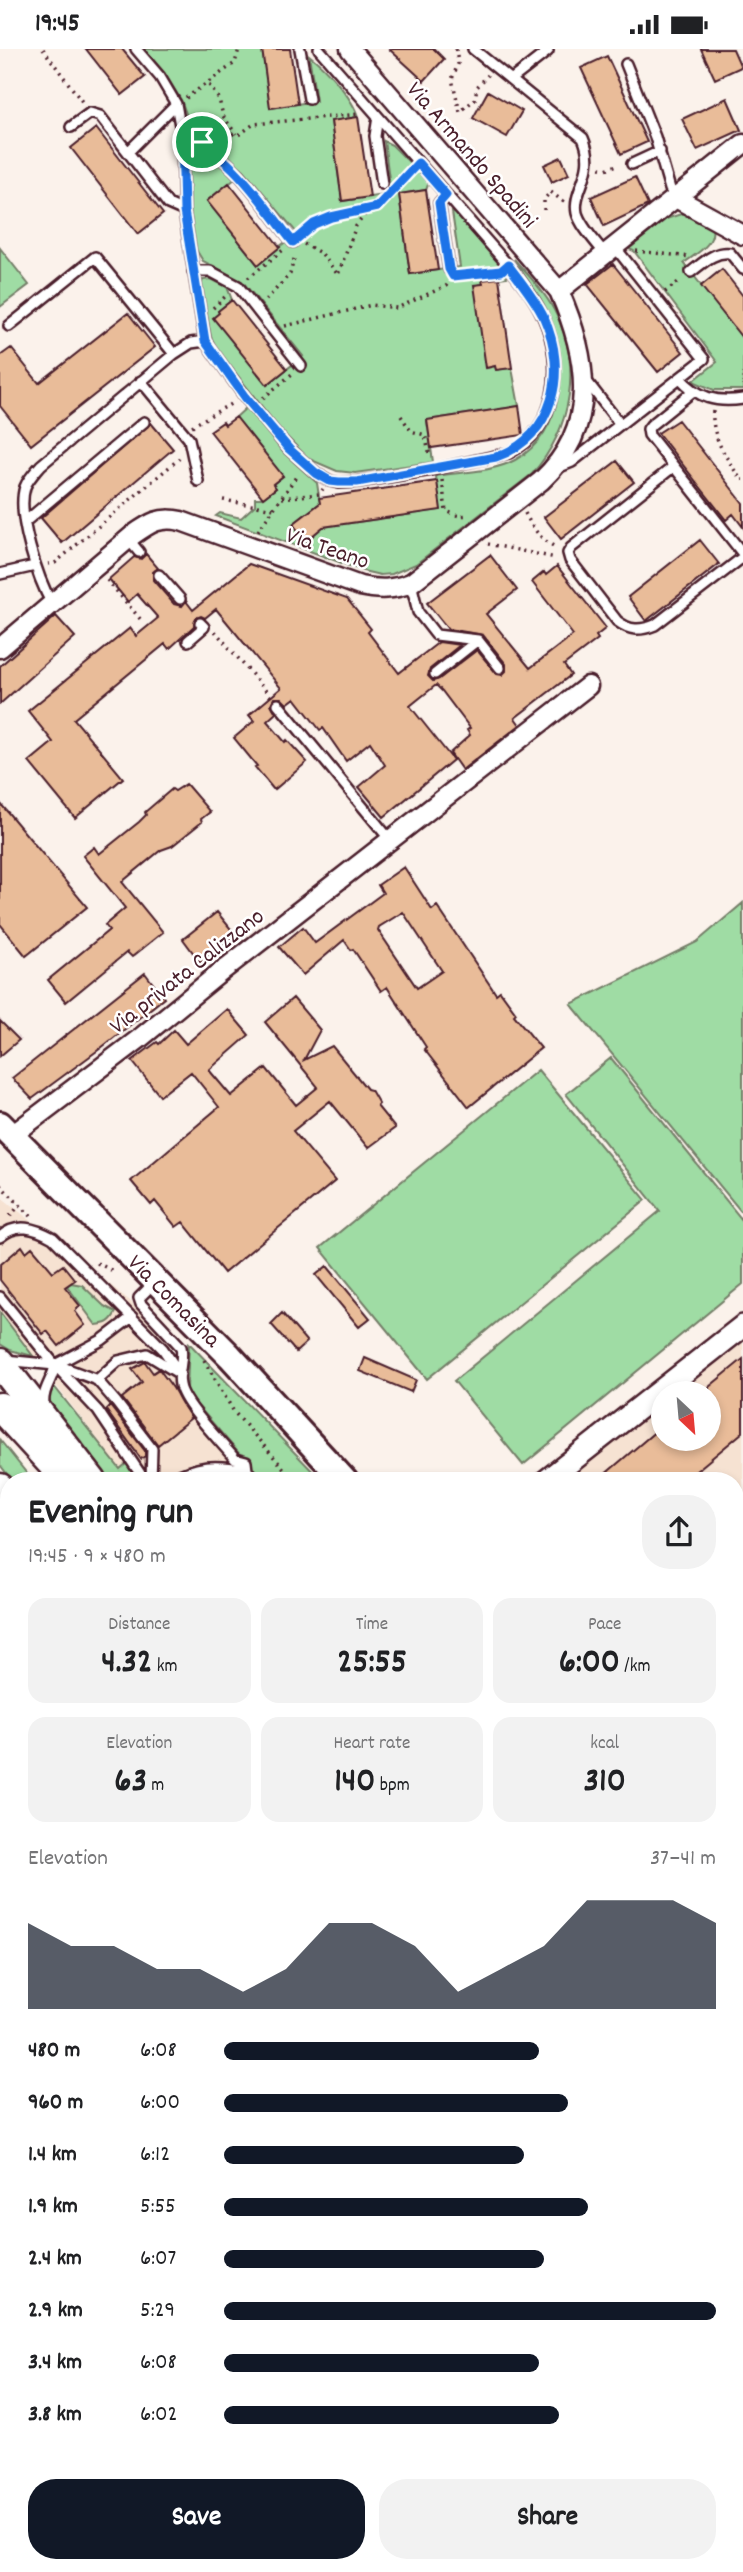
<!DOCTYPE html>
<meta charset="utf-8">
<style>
:root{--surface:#fff;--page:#f2f2f2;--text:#202124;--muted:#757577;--accent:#111827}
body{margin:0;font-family:Dekko,sans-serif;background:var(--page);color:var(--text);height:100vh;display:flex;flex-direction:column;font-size:26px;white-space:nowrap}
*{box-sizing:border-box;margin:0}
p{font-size:23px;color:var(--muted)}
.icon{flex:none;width:38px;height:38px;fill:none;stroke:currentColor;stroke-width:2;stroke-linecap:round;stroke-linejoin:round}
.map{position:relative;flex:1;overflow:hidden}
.sheet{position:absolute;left:0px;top:1423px;width:744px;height:1101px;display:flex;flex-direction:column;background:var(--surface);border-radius:28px 28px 0 0;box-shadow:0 4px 10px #0003}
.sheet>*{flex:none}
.needle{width:46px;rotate:154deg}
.buttons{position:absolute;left:651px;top:1332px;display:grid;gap:14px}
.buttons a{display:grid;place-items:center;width:70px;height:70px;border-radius:50%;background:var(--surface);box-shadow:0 4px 10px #0003;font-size:35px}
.pin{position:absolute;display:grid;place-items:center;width:60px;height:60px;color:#fff;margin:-30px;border:4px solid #fff;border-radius:50%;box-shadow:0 2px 7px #0007}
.round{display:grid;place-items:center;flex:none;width:74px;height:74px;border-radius:28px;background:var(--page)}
.summary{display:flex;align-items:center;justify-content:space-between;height:119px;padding:0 28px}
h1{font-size:38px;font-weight:700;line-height:52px}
.metrics{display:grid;grid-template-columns:repeat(3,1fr);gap:10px;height:119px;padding:7px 28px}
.metrics div{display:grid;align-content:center;border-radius:18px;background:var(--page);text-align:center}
.metrics b{font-size:35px;font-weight:700}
.metrics small{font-size:19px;font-weight:400}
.metrics p{font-size:19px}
.chart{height:196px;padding:14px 28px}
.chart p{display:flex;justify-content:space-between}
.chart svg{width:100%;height:126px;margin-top:7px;fill:var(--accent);opacity:.7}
.cta{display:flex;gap:14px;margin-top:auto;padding:14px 28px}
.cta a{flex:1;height:80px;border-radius:28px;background:var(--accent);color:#fff;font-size:28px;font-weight:700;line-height:80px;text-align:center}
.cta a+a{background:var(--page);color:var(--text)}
ul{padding:0 28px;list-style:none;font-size:23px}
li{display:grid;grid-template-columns:112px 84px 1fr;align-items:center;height:52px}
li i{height:18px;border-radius:9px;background:var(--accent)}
.status{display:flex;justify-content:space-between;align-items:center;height:49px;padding:0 35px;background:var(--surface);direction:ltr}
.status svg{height:19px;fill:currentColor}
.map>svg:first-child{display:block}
.built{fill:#f6e2d2}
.green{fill:#9fdca4;stroke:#747e68;stroke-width:2}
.building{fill:#e9bc99;stroke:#4a1f2b;stroke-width:2;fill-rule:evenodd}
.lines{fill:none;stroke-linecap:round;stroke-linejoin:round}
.service-casing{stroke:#4a1f2b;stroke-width:14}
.minor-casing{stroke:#4a1f2b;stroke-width:23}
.tertiary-casing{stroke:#4a1f2b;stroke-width:26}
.secondary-casing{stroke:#4a1f2b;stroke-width:30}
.trunk-casing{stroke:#4a1f2b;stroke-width:33}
.motorway-casing{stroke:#4a1f2b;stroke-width:37}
.path{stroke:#4a1f2b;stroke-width:3.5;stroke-dasharray:2 5;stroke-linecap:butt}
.service{stroke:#fff;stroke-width:9}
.minor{stroke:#fff;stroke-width:18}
.tertiary{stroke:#fff;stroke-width:21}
.secondary{stroke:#fff;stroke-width:24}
.trunk{stroke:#fff;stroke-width:28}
.motorway{stroke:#fff;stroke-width:32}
.route-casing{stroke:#fff;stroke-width:14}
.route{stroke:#1a73e8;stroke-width:9}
.labels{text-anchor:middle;stroke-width:5;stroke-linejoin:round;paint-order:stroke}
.street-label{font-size:24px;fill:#4a1f2b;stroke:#fff}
</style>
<div class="status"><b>19:45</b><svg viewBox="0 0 49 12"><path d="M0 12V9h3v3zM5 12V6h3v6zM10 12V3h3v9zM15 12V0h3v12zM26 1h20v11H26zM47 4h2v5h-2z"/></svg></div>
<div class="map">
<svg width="743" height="2523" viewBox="0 0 743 2523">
<rect width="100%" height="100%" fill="#fbf2eb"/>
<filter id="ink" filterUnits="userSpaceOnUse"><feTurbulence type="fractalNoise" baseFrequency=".0143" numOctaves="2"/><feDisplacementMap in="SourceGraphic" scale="14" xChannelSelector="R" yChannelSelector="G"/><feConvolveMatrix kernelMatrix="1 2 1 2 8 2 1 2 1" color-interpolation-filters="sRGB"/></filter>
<g filter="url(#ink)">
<path class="built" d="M0,1147L130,1252L170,1297L191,1349L246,1413L219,1431H138L139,1429L120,1420L0,1263Z
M743,1293V1860L735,1850V1432H566L663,1355V1390H709V1344H678Z
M743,2292V2427L735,2417V2296Z
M537,2515H689L695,2523H530V2520Z"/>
<path class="green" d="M144,0H262L271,59L316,52L309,6C325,18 353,49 358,68L331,72L342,152L391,145L384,92L392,96L429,133L426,141L399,145L410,225L460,218L452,163L459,166L505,219L507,228L483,231V235L475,236L487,319L495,317L496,321L512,319L519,357L427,371L433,413L355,424L337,422L309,410L281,382L217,300L211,288L201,236L203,231L211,230L227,238L232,251L218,262L219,264L214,269L267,336L303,307L243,233L203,212L195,199L190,161L188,95C207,96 222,117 235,130L207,152L257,215L297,184L244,121L191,78L181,51L164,23Z
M684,164L694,166L712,177C716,195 697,204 684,214L743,290V341H714L693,332L717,313L634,202L629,200L666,170Z
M0,199L29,236L0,258Z
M514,210C528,226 544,242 554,261C583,315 572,380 532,425L416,515L392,525L380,526L363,522L216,467L220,464L241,469L255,456V449H263L276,439L273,435L283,427L236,368L247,358L283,403L317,434L320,454L293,475L306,491L323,478L440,461L436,427C461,423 493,423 515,411C565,384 569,312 547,266C538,246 525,228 514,210Z
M743,854V1165L571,955L697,893Z
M611,1009L743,1172V1235L523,1416L454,1332L660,1162L566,1045Z
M538,1021L646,1151L427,1330L320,1199Z
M71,1234L82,1236L104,1257L116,1263C111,1273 107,1275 96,1276L67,1237Z
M0,1263L33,1307L10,1301L0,1295Z
M189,1294L321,1431H270L255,1423L191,1349L187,1340Z
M53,1336L120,1420L127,1414L139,1429L138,1431H102L47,1355Z
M0,1391L32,1431H12L0,1416Z
M0,1503L9,1520V2515H16V2523H0V1595C13,1570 2,1562 0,1538C0,1527 0,1515 0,1503Z
M735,1921L743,1933V2025L735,2005Z
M735,2137C743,2166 743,2198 735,2227Z
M116,2515H278L270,2523H119Z"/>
<path class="building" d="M86,0H122L145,28L122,46Z
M262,0H290L298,55L270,59Z
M389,0H434L444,10L424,32Z
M701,0H733L741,18L715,30Z
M607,7L647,93L621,105L581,19Z
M488,42L522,62L507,88L473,69Z
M727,49L741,81L697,101L682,70Z
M358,68L370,148L342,152L331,72Z
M96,79L163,165L138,185L71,99Z
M561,108L569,125L552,133L544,116Z
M635,128L648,156L604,177L591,148Z
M229,134L280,198L258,216L207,152Z
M426,141L438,221L410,225L399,145Z
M613,215L683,303L658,323L587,235Z
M722,220L743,247V290L701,237Z
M499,229L512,319L496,321L495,317L486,319L474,236L483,235L482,231Z
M232,251L287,320L267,336L213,269L219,264L218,262Z
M128,264L155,298L31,396L0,357V307L11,299L39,334Z
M519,357L523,386L431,399L427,371Z
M236,368L283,427L273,435L276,439L263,449L210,382L223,373L225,376Z
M678,371L743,454V478L733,465L726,471L658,384Z
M151,374L173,400L62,494L41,469Z
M617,412L634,433L561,490L544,468Z
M437,432L441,461L323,478L306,492L293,475L320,454L319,449Z
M700,491L719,515L646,572L628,548Z
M146,505L158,519L153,523V531L174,555L182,557L186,552L193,561L249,515L347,550L371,580L368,583L399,624L439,593L460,596L430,620L428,627L433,632L439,630L477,601L497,625L502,626L506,622V615L483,586L448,580L427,554L490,506L517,541L486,565L530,619L573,586L532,533L544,523L546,526L557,517L606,579L596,587L598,590L564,616L571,626L515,669L520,676L462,721L450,704L470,686L467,681L470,679L442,642L436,636L410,657L453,711L384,768L359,738L385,716L370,693L346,712L323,679L320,681L295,649L287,655L281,649H274L271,655L276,664L267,672L285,693L287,691L307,713L274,741L255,718L257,717L234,689L254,672L249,666L281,639L216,560L205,569L201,567L196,569L194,577L169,600L165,595L74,670L123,729L75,769L29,713L53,693L28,662L130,579L136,587L158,569L137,545L128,553L109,530L134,508L141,510Z
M56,567L75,588L0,655V617Z
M186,735L210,763L201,770L202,773L172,797L161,801L122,833L163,883L132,908L127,903L66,953L48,931L109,881L105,876L125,859L83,807L94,798L99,805L139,773L146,766L145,763L172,740L175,742Z
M0,754L87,858L26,907L0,875Z
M404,818L432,861L437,857L496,945L500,942L516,964L514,966L541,999L469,1058L424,1000L426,998L387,938L381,942L353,900L351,901L344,891L303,926L279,898L303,878L315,894L383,844L378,836ZM403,863L442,922L417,939L378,881L379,878Z
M217,863L235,885L200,913L183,890Z
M145,924L164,949L101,999L32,1050L12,1029Z
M293,949L320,981L304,1011L332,997L367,1040L371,1041L379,1055L377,1057L395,1079L368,1099L330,1052L293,1082L335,1132L224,1224L183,1173L176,1178L155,1152L151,1156L131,1132L219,1058L191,1023L160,1047L132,1012L157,993L159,995L174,981L186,995L227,960L249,986L209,1021L231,1047L266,1019L296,1056L318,1038L265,973Z
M0,972L19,991L0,1007Z
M22,1197L26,1203L32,1198L53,1223L63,1216L75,1231L65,1238L80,1257L75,1262L85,1276L59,1297L47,1282L43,1285L0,1231V1216Z
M327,1217L370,1269L359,1278L316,1226Z
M282,1264L307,1293L296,1303L271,1275Z
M365,1309L416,1331L411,1343L360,1322Z
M743,1310V1383L707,1413L684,1432H597L663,1376V1390H709V1338Z
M145,1313L153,1324L159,1320L173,1339L191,1369L158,1396L122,1349L142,1333L132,1320Z
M110,1357L145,1402V1407L141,1410L106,1361Z"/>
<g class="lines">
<defs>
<path id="service" d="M136,0L160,28L176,55L182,87L184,162L205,292L245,348L289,400L316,424L330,432L339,434L357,433L432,421L509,404C558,380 564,315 544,270C536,250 521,233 508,216L319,0
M300,0L309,50
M473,0L583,89C598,123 572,140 577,164C581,178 596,193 605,205
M626,15L655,88L670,140L676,149
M512,30L548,2
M378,68L375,87L382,135
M71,78L90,64L100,67L168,155L184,162
M182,87C231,102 262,155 293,193
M128,103L176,55
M632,115L660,102
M446,146L439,154L449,220
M193,222H210L238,237L301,317
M691,223C703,214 714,202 730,204L743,220
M9,277L95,208L174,305
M680,329C698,349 716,354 743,350
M585,330L620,375
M141,332L189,390L198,432
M692,343L651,376L648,380L649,386L743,505
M673,418L571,499L568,504L570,511L617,572C630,582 640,582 655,576L743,508
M557,419L572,413L704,310L615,198
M26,472L144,373
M128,490L139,503
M0,525L35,517
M159,526L180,550
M411,534L418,563L436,586L478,591L500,619
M52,555C38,530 16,466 25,438C28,430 35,423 41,416L174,305L191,294L205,292
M188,592L204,578L200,574
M435,625L478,591
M278,655L391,792
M0,1188C17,1173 35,1179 53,1189L163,1300L180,1325
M154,1234L139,1249L141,1255L181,1298C184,1311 177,1323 180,1336C183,1355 222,1394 235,1410L246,1413L247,1421L256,1432
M0,1248L55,1316L98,1362L145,1432
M5,1311L55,1316L102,1291L132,1268
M57,1316L97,1331L116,1353L152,1400L151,1432
M97,1331L118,1312L147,1305L178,1324
M44,1356C42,1340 53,1331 55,1316
M167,1432C198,1416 213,1415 247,1421
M228,1432L239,1428L247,1421
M0,1565V1574"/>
<path id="minor" d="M676,149L743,186
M559,242L743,95
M0,599L133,486C150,474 160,467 181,472L360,537C379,541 393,541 411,534L541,432C600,377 588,308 559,242L350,0
M11,1087L139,990L222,922L588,637"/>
<path id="tertiary" d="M546,1432L743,1277
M735,2109L743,2131
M735,2249L743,2231
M735,2288L743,2284
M336,2523L345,2515"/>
<path id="secondary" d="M0,1075L230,1307L345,1432
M735,1889L743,1899
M735,2016L743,2033"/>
<path id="trunk" d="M0,1314L92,1432
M0,1358L68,1432
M0,1439L9,1455
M0,1484L9,1498
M735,2049L743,2061
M735,2479L743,2488
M26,2515L27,2523
M706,2515L716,2523
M413,2523L426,2515"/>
<path id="motorway" d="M86,2515L88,2523
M283,2523L291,2515"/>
</defs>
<use href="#service" class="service-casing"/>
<use href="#minor" class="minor-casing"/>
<use href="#tertiary" class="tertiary-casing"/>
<use href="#secondary" class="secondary-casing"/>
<use href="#trunk" class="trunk-casing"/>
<use href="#motorway" class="motorway-casing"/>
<path class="path" d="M43,0L83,54
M456,0L458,15L452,30L460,63L475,50L477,38L488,26
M209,36L219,50L223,67L236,85
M186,49L235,14L239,0
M211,85H240L254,75L360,65
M600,119L606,120L620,115
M394,142L410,124
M544,161V150L551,143L565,154
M302,185C311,177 320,171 331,168C352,162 374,165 389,148
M304,195L322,205L338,226L356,177L367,163
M636,202L691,208
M459,227L496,222
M248,229L283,201
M665,243L681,231
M266,251L290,225L295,206
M213,259L228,245
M285,277L372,256L397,259L446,237L450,232
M263,349L292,325
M713,362C711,389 727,409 741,431H743
M401,367L411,382L425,386L430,408
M192,377L234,353
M442,431L446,462L459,467L469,466
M282,449L319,445L323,440
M223,451L274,460
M525,464C533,480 541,491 557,499
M258,482L298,425
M488,495L556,509
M48,515L55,514L180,409
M107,531L142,572
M215,582L271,648
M0,1136L31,1167
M10,1167L20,1156
M97,1214L115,1223
M204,1311L234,1363L295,1432"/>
<use href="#service" class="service"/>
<use href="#minor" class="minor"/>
<use href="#tertiary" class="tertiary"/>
<use href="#secondary" class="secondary"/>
<use href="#trunk" class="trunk"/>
<use href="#motorway" class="motorway"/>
</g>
</g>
<g class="lines" filter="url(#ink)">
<defs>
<path id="route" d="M182,87C231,102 262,155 293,193L314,175L331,168L377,158L418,114L446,146L439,154L449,220L453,227L501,222L508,216C521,233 535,250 544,269C568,322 555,388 496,408L357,433H339L330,432L316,424L289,400L245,348L205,292L184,162Z"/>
</defs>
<use href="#route" class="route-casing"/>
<use href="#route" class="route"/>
</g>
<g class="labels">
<g class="street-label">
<text transform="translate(473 105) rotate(49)" y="8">Via Armando Spadini</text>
<text transform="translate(328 498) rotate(19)" y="8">Via Teano</text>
<text transform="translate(186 921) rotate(-38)" y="8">Via privata Calizzano</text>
<text transform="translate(175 1251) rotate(45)" y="8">Via Comasina</text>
</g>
</g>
</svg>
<div class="buttons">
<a><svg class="needle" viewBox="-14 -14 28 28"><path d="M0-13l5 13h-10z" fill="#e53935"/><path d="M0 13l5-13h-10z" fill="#757577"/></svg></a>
</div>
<div class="pin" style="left:202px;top:93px;background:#1e9e55"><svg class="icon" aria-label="arrive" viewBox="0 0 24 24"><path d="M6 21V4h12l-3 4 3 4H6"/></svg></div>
<section class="sheet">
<div class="summary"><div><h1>Evening run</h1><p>19:45 · 9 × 480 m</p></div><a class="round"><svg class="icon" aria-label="share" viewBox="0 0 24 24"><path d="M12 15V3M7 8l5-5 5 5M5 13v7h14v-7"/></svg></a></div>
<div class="metrics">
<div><p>Distance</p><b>4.32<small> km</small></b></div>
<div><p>Time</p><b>25:55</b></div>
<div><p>Pace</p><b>6:00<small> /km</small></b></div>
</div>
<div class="metrics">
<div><p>Elevation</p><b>63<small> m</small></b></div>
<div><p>Heart rate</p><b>140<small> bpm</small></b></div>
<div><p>kcal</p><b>310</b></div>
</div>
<div class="chart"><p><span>Elevation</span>37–41 m</p>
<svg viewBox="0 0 160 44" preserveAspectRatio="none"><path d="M0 44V14L10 22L20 22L30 30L40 30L50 38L60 30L70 14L80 14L90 22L100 38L110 30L120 22L130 6L140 6L150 6L160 14V44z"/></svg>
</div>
<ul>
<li><b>480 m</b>6:08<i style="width:64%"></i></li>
<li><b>960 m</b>6:00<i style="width:70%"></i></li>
<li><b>1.4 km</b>6:12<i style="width:61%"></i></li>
<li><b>1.9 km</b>5:55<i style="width:74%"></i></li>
<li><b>2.4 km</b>6:07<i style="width:65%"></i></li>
<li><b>2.9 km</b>5:29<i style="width:100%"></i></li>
<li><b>3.4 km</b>6:08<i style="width:64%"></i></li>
<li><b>3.8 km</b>6:02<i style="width:68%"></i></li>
</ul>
<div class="cta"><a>Save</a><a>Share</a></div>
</section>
</div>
